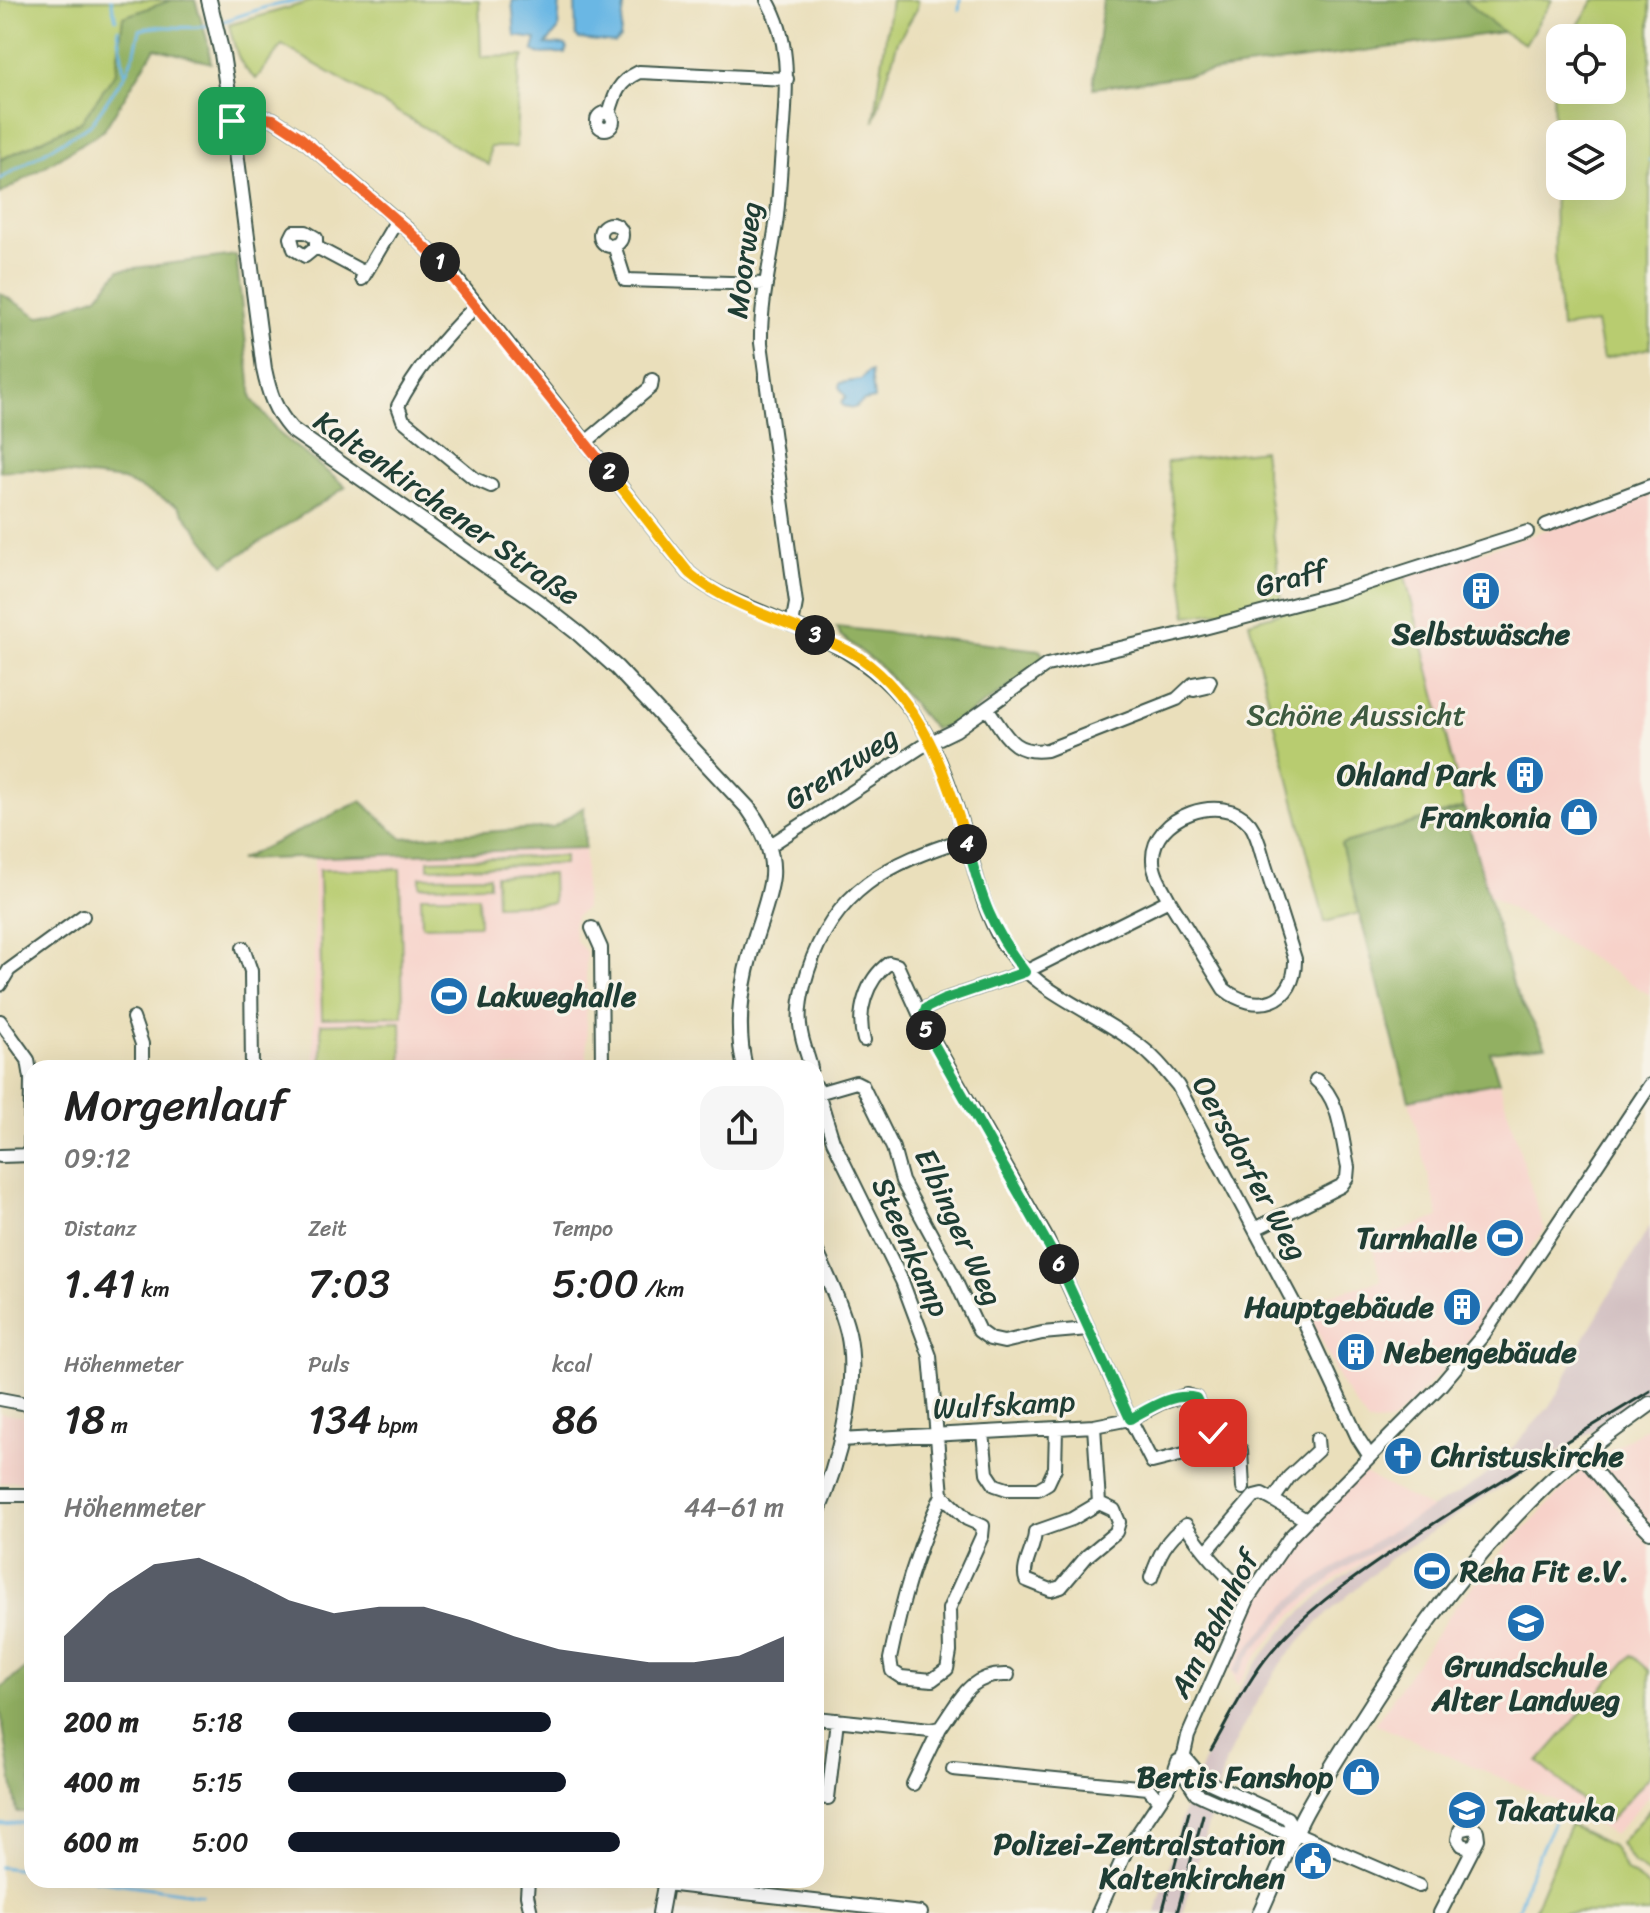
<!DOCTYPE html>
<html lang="de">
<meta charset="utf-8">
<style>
:root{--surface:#fff;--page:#f6f6f6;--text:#222;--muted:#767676;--accent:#111827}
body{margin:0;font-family:Sriracha,sans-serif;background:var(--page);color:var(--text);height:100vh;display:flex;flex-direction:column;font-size:30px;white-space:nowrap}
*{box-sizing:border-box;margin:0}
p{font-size:26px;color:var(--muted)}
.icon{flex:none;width:44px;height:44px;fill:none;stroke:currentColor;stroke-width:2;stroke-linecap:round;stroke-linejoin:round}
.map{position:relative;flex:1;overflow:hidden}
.side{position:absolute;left:24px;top:1060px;width:800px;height:828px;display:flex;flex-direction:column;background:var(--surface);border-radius:24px;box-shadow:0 8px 32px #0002}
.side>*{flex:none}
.buttons{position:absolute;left:1546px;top:24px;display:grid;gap:16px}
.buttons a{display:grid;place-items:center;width:80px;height:80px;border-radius:16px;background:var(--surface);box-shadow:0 8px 32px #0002;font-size:40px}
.pin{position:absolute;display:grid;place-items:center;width:68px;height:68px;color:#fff;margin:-34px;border-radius:16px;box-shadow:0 4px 12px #0006}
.km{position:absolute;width:40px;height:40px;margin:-20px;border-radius:50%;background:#222;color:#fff;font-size:22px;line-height:40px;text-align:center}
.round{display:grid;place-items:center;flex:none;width:84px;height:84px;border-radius:24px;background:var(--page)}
.summary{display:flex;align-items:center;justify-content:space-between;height:136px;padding:0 40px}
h1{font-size:44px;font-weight:600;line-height:60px}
.metrics{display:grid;grid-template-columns:repeat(3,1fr);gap:12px;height:136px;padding:8px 40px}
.metrics div{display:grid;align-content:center}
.metrics b{font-size:40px;font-weight:600}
.metrics small{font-size:22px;font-weight:400}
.metrics p{font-size:22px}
.chart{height:224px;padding:16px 40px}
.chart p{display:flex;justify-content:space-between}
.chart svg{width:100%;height:144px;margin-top:8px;fill:var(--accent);opacity:.7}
ul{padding:0 40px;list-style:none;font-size:26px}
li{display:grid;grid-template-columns:128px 96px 1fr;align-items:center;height:60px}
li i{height:20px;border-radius:10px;background:var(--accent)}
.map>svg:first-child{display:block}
.built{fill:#f7d1c9}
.industrial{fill:#d2bfc1}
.green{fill:#b8cc70;stroke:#6c8452;stroke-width:2;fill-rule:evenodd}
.forest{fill:#92b062;stroke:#58764b;stroke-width:2}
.water{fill:#6bb7e4;stroke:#457a8c;stroke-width:2}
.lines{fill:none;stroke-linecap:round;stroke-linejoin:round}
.stream{stroke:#6bb7e4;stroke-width:3}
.minor-casing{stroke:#3d5548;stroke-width:16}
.major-casing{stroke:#3d5548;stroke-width:18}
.minor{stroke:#fff;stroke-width:12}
.major{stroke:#fff;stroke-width:14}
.rail{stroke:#1f3d34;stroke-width:3}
.split-1-casing{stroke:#fff;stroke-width:16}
.split-2-casing{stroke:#fff;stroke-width:16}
.split-3-casing{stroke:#fff;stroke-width:16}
.split-4-casing{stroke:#fff;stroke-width:16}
.split-5-casing{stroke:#fff;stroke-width:16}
.split-6-casing{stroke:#fff;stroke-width:16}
.split-7-casing{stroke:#fff;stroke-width:16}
.split-1{stroke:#f0652b;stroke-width:10}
.split-2{stroke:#f0652b;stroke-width:10}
.split-3{stroke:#f5b400;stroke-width:10}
.split-4{stroke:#f5b400;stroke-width:10}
.split-5{stroke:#22a559;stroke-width:10}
.split-6{stroke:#22a559;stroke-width:10}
.split-7{stroke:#22a559;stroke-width:10}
.labels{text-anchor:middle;stroke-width:6;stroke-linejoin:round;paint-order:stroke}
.street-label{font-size:30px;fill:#1f3d34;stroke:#f7f3e8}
.poi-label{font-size:30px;font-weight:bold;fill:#1f3d34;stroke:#f7f3e8;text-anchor:end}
.park-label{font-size:30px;fill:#3e5a40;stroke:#f7f3e8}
</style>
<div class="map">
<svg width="1650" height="1913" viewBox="0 0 1650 1913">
<rect width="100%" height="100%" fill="#f7f3e8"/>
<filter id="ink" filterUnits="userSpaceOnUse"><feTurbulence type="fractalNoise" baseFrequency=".0125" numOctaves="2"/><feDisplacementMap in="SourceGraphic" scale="16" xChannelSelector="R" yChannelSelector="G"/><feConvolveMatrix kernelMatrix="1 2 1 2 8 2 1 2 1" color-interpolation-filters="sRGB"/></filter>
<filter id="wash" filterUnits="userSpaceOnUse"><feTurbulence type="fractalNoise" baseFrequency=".006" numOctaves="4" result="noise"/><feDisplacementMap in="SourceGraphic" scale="32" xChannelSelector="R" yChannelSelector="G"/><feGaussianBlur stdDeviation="1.8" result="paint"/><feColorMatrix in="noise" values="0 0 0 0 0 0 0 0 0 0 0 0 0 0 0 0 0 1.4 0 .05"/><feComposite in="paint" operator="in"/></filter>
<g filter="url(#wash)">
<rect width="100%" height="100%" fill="#eadfbb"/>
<path class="built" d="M1650,491V995L1486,893L1405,576L1526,537Z
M585,848V909L576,916L573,926L576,941L586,952L587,1068H314V857Z
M1499,1082L1544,1230L1462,1350L1392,1422L1368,1423L1341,1384L1304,1301L1381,1281L1371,1242L1439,1217L1409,1100Z
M0,1413L32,1418V1485L15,1481L0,1483Z
M1650,1425V1524L1636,1512L1602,1468V1455Z
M1584,1468L1650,1546V1795L1614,1835L1560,1803L1375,1724L1454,1608L1503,1550Z
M1357,1470L1440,1513L1330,1583L1291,1617L1260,1652L1237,1686L1229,1661L1276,1567L1293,1540Z"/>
<path class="industrial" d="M1650,1226V1396L1485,1497L1388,1560L1317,1623L1281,1663L1252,1710L1226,1761L1183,1913H1156L1184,1810L1218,1728L1248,1674L1286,1627L1329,1587L1413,1529L1343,1569L1296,1605L1255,1648L1237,1675L1233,1671L1250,1645L1291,1600L1311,1583L1386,1534L1476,1483L1502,1459L1548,1408L1563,1384L1584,1338Z"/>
<path class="green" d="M0,0H172L123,17L116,72L82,121L0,160Z
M316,0H479L481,57L524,56L519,68L516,147H490L489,165L282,45L256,79C237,65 235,47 229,25Z
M891,0H918L917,9L898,41L874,122Z
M1463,0H1552L1525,44L1503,32Z
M1594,0H1650V348L1603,359L1596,323L1561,328L1555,254L1553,66L1560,54V90H1612V38H1570ZM1560,134H1612V186H1560Z
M1263,450L1282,604L1187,616L1167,462Z
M1405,576L1464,807L1342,844L1359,913L1325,922L1249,622Z
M564,856V864L428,868V860Z
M400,869L403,1016L322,1018L319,870Z
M552,874L553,903L496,905L495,876Z
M489,876V885L420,886V877Z
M421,896H478L479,925L422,926Z
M401,1022L402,1068H322L321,1024Z
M1632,1655L1650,1671V1775L1607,1823L1538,1762Z
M1650,1809V1875L1633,1863L1620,1843Z
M1570,1825L1612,1846L1627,1871L1650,1888V1913H1533Z"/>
<path class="forest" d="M172,0H195L207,39L211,63L155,48L104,130L0,194V160L82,121L116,72L123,17Z
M1103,0H1463L1503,32L1093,88Z
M236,255L252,399L280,434L346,487L224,565L178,506L123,480L33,469L0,471V293L39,317L98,296L119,270Z
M836,627L1040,650L1047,662L952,725L934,729L880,666L840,635Z
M361,801L402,838L553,827L584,807L585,848L239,860Z
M1464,808L1514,988L1546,1046L1490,1052L1499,1082L1409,1100L1341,844Z
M32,1663V1714C28,1721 32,1796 32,1812H17L0,1708V1689Z"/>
<path class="water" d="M512,0H560L558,30L546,44L565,45L567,48L565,53L538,54L533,50L536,39L515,36Z
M575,0H625L620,38L615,43L579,39L576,36Z
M868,372H871L874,399L864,401L854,408L843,406L841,402L846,397L839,387L840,383L861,380Z"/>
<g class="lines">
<path class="stream" d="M111,0L116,19
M959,10L960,0
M221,22L266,7L302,0
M118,29L124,73
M1649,160H1650
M0,179L91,124L125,75L135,51L140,30C162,22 187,32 210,25
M0,1824L32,1822
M0,1867L32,1871
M94,1880L202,1895
M1517,1913L1527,1880L1554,1821"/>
</g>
</g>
<g filter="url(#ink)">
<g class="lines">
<defs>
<path id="minor" d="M767,0C790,40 787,80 784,125C781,155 780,186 777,216C772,259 760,300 761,343L796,603L792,625
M231,113L273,119L299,136L407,229L453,274L689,573C711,592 737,602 764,613C807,631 850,648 884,680C935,727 953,793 971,857C979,887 986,915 1002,942C1034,993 1090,1008 1136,1043C1153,1055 1165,1070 1178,1086L1303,1320L1358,1438L1369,1455
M597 121a8 8 0 1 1 16 0a8 8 0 1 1-16 0Z
M609,114C615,93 618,82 639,72L787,79
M600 235a11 11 0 1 1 22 0a11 11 0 1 1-22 0Z
M614,245L625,280L765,284
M316,247L305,256L294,249L291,238L294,232H306L316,238V247L365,273
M362,279L397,220
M477,305C447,334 417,368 398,406L403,420L475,479L491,486
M586,442L651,387L652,380
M1546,525L1650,486
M987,708C1006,734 1011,755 1047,750L1177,699L1193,684L1210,681L1207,687L1194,690L1191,688
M769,846L921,747L956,730L1047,665L1185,633L1337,593L1527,532
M592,928L601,948L602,1068
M243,948L251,971L252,1068
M0,985L9,970L83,916
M133,1018L142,1044V1068
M0,1021L28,1060L31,1078L30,1155
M864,1040C856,1013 866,980 889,963L897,965L922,1020
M811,1068C808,1056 803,1044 801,1032C797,1012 802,991 808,971C834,890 888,863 965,839
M816,1086L833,1141L902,1281L930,1356L942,1495L967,1519L983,1526L982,1536L949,1609L950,1652L947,1669L932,1680L901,1677L892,1671L890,1659C902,1600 916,1550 942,1495
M818,1093L856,1082L862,1085L893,1148L902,1181L950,1269L979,1331L990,1339L1004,1342L1042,1333L1088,1329
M0,1156L32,1155
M1255,1229L1341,1186L1347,1178L1348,1167C1341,1137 1341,1100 1316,1080
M1186,1395L1196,1398L1216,1446L1152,1462L1130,1419L1161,1403Z
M0,1399L32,1405
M1094,1426L1099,1503L1072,1519L1035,1532C1035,1548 1021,1566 1026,1580L1051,1590L1061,1587L1087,1556L1116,1532L1119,1522L1114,1510L1099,1503
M983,1433L987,1473L995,1485L1007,1489H1038L1048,1483L1055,1468L1056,1428
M840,1440L1094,1426L1130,1419L1046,1237L922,1020L926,1008L943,1000L1025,972L1169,900C1163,888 1153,874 1153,860C1151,816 1223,791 1250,824C1258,835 1261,852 1265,865C1275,896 1285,927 1295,959C1296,1004 1256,1015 1224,989L1169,900
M1216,1446L1233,1444L1241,1450L1243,1488
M1582,1455L1623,1505L1650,1532
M0,1495H32
M1306,1520L1273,1500L1289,1477L1318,1450L1317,1439
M1206,1552L1254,1496L1262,1494L1273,1500
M1151,1578C1159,1555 1166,1539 1186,1525C1203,1552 1225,1575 1249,1597
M816,1718L930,1730L940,1728C960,1700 969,1673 1008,1675
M1183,1755L1204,1780L1287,1818L1296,1833
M953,1769L1148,1788L1159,1801
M913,1784L940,1728
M816,1797L828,1798L837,1720
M528,1880L527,1895L531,1913
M665,1884L921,1913
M1419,1886L1296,1833L1281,1831L1204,1797L1196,1793L1183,1773L1182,1763L1188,1736L1249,1597L1290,1537L1440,1386L1484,1334L1650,1085
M1098,1913L1126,1851L1170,1785L1178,1761
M1440,1913L1478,1839L1477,1831L1472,1827L1460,1830L1458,1839L1462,1845L1469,1847L1475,1845"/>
<path id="major" d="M209,0L222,54L231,113L264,369C269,393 275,411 291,429L538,602L579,634L617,668L748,808C762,828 774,850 772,876C770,896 762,916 756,935C742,978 734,1023 745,1068
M816,1252C828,1278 841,1305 848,1333C860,1387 837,1466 816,1516
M660,1913L666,1880
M1260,1913C1275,1880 1288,1845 1305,1813C1326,1774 1351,1737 1375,1699C1426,1621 1481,1546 1549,1482C1580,1453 1616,1429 1650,1404"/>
</defs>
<use href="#minor" class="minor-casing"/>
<use href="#major" class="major-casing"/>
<use href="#minor" class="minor"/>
<use href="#major" class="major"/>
<path class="rail" d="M1211,1750C1230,1717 1247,1681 1271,1652C1304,1612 1345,1584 1387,1555C1472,1496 1562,1445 1650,1391
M1162,1913L1189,1812
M1177,1913L1203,1815"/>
</g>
</g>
<g class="lines" filter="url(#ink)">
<defs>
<path id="split-1" d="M232,121L231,113L273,119L299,136L410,232L440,262"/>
<path id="split-2" d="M440,262L609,472"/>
<path id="split-3" d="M609,472L689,573C724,603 774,617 815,635"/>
<path id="split-4" d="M815,635C829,642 846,648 859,657C922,701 947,774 967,844"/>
<path id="split-5" d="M926,1030L922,1020L926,1008L943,1000L1025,972C990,926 982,899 967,844"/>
<path id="split-6" d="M926,1030L1059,1264"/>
<path id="split-7" d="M1059,1264L1130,1419C1150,1408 1173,1392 1196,1398L1213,1433"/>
</defs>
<use href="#split-1" class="split-1-casing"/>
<use href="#split-2" class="split-2-casing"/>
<use href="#split-3" class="split-3-casing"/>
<use href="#split-4" class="split-4-casing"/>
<use href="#split-5" class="split-5-casing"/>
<use href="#split-6" class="split-6-casing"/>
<use href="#split-7" class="split-7-casing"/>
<use href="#split-1" class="split-1"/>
<use href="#split-2" class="split-2"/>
<use href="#split-3" class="split-3"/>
<use href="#split-4" class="split-4"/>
<use href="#split-5" class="split-5"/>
<use href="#split-6" class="split-6"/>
<use href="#split-7" class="split-7"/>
</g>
<defs>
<symbol id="building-disc" viewBox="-11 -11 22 22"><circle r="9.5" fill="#1f6fb2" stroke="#f7f3e8"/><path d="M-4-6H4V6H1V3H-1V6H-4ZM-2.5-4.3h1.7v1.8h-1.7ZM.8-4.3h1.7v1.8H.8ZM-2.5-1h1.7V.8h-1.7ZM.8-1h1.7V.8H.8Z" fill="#fff"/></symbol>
<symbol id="shop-disc" viewBox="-11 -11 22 22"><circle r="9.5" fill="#1f6fb2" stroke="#f7f3e8"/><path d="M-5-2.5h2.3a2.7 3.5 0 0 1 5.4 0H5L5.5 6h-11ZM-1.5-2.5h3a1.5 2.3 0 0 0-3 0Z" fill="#fff"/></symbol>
<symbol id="stadium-disc" viewBox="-11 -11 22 22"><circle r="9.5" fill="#1f6fb2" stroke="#f7f3e8"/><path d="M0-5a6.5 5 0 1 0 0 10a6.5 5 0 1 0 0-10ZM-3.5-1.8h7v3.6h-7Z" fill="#fff"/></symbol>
<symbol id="church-disc" viewBox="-11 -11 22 22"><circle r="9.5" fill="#1f6fb2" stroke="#f7f3e8"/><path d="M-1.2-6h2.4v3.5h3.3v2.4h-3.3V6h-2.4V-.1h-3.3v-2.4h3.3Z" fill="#fff"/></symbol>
<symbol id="school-disc" viewBox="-11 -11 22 22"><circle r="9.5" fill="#1f6fb2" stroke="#f7f3e8"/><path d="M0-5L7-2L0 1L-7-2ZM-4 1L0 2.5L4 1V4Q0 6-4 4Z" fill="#fff"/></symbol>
<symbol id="civic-disc" viewBox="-11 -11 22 22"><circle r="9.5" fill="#1f6fb2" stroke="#f7f3e8"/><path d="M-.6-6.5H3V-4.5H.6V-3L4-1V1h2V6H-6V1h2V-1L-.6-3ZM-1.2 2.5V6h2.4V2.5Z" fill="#fff"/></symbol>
</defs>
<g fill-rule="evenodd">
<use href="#building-disc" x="1459" y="569" width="44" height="44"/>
<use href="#building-disc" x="1503" y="753" width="44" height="44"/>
<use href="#shop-disc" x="1557" y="795" width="44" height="44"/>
<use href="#stadium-disc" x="427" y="974" width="44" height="44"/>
<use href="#stadium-disc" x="1483" y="1216" width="44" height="44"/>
<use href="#building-disc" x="1440" y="1285" width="44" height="44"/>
<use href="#building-disc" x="1334" y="1330" width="44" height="44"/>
<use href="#church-disc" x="1381" y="1434" width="44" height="44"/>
<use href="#stadium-disc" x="1410" y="1549" width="44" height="44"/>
<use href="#school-disc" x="1504" y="1601" width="44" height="44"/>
<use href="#shop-disc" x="1339" y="1755" width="44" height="44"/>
<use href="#school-disc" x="1445" y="1788" width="44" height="44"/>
<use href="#civic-disc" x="1291" y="1839" width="44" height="44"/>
</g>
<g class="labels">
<g class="street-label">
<text transform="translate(744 260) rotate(-83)" y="10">Moorweg</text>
<text transform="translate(447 508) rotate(35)" y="10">Kaltenkirchener Straße</text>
<text transform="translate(1291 578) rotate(-15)" y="10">Graff</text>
<text transform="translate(841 768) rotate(-33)" y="10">Grenzweg</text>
<text transform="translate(1250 1168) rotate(61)" y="10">Oersdorfer Weg</text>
<text transform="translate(959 1227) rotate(65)" y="10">Elbinger Weg</text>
<text transform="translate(911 1247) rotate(66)" y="10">Steenkamp</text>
<text transform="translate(1004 1405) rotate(-3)" y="10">Wulfskamp</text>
<text transform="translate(1214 1624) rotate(-63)" y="10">Am Bahnhof</text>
</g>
<g class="poi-label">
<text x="1481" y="644" text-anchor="middle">Selbstwäsche</text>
<text x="1497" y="785">Ohland Park</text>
<text x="1551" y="827">Frankonia</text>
<text x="477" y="1006" text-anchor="start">Lakweghalle</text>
<text x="1477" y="1248">Turnhalle</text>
<text x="1434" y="1317">Hauptgebäude</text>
<text x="1384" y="1362" text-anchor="start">Nebengebäude</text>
<text x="1431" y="1466" text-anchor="start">Christuskirche</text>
<text x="1460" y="1581" text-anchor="start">Reha Fit e.V.</text>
<text x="1526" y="1676" text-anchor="middle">Grundschule<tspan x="1526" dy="34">Alter Landweg</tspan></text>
<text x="1333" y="1787">Bertis Fanshop</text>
<text x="1495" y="1820" text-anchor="start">Takatuka</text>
<text x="1285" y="1854">Polizei-Zentralstation<tspan x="1285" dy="34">Kaltenkirchen</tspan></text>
</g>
<g class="park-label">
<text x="1356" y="725">Schöne Aussicht</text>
</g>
</g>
</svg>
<div class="buttons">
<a><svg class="icon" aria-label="locate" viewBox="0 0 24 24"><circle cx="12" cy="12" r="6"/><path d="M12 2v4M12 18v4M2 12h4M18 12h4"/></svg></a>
<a><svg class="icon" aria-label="layers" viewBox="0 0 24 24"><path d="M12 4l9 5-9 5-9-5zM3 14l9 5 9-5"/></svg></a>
</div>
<div class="pin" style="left:232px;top:121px;background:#1e9e55"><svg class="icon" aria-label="arrive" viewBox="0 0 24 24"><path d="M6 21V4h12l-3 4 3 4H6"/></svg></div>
<div class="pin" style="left:1213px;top:1433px;background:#d93025"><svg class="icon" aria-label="check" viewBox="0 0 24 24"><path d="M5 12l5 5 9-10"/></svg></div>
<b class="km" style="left:440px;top:262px">1</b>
<b class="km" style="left:609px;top:472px">2</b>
<b class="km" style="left:815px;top:635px">3</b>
<b class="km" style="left:967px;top:844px">4</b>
<b class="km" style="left:926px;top:1030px">5</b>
<b class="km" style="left:1059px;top:1264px">6</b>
<section class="side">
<div class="summary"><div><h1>Morgenlauf</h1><p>09:12</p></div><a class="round"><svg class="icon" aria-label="share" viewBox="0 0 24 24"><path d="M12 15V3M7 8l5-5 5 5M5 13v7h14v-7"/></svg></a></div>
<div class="metrics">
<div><p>Distanz</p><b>1.41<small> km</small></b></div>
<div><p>Zeit</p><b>7:03</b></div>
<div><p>Tempo</p><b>5:00<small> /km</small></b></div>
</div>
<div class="metrics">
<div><p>Höhenmeter</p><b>18<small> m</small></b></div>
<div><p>Puls</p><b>134<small> bpm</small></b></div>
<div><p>kcal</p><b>86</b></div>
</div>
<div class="chart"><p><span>Höhenmeter</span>44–61 m</p>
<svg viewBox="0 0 160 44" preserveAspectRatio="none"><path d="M0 44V30L10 17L20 8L30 6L40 12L50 19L60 23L70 21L80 21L90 25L100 30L110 34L120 36L130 38L140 38L150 36L160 30V44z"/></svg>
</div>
<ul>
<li><b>200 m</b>5:18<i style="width:53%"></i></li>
<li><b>400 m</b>5:15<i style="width:56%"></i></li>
<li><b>600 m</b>5:00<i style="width:67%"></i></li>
</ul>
</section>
</div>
